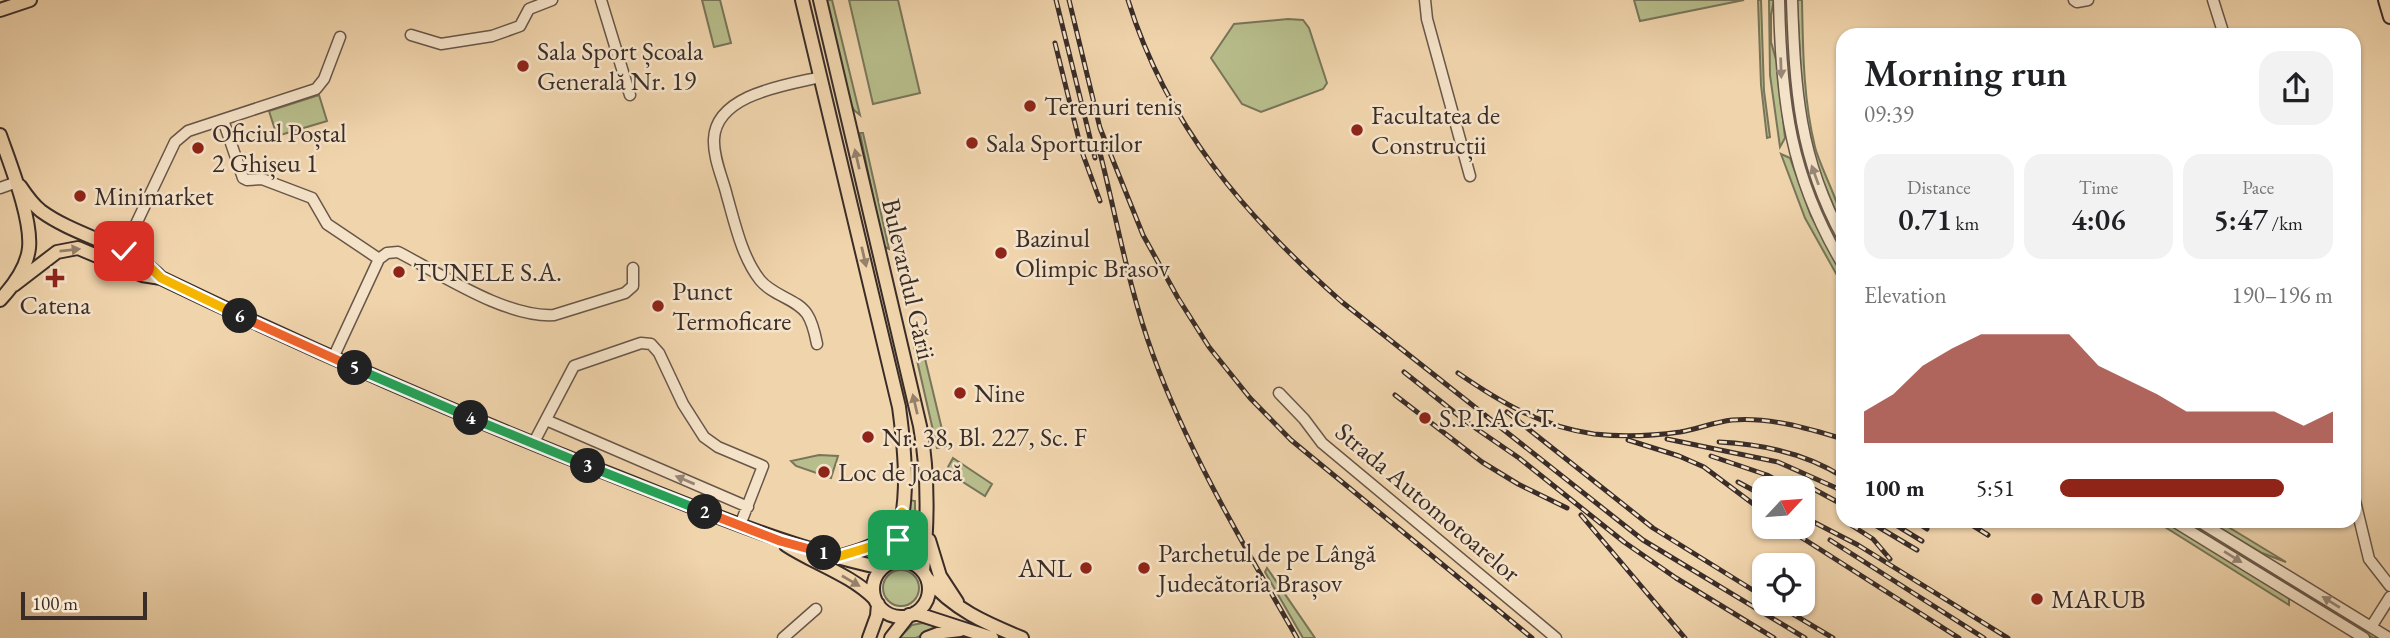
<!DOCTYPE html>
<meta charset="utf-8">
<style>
:root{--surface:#fff;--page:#f2f2f2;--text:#202124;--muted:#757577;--accent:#8f2418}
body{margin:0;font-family:"EB Garamond",serif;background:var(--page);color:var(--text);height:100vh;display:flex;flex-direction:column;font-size:26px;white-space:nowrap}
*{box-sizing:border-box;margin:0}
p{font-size:23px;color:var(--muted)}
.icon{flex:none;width:38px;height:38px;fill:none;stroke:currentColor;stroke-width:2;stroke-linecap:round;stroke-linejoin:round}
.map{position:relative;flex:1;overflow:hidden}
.panel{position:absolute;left:1836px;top:28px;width:525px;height:500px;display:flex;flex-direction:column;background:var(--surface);border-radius:21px;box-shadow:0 2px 5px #0004}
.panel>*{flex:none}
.needle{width:46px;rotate:64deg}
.controls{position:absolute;left:1752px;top:476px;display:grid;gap:14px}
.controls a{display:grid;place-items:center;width:63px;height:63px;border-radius:14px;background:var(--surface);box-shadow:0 2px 5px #0004;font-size:35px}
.scale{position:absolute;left:21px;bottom:18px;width:126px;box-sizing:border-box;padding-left:7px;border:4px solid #3a2d28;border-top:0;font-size:19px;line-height:24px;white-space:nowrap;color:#3a2d28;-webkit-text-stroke:5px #f5e3c9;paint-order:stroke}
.pin{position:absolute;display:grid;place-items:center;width:60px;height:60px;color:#fff;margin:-30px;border-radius:14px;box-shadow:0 4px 10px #0006}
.km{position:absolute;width:35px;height:35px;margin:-18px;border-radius:50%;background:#222;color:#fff;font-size:19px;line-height:35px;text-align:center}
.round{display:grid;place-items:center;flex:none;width:74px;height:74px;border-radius:21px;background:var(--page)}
.overview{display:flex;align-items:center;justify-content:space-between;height:119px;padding:0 28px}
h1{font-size:38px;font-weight:600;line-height:52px}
.figures{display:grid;grid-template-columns:repeat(3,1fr);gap:10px;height:119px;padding:7px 28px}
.figures div{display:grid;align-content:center;border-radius:18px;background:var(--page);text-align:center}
.figures b{font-size:30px;font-weight:600}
.figures small{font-size:19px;font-weight:400}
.figures p{font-size:19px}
.chart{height:196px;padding:14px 28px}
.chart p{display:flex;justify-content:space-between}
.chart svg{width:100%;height:126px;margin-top:7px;fill:var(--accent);opacity:.7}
ul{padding:0 28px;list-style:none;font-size:23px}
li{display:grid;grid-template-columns:112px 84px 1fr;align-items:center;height:52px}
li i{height:18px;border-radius:9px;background:var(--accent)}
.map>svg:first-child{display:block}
.green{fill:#b7bd8b;stroke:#78755a;stroke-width:2}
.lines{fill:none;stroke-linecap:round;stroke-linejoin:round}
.minor-casing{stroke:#685749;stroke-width:13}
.major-casing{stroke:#3a2d28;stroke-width:16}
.minor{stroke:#f5e3c9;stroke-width:10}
.major{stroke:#f0d4ac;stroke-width:12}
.rail-casing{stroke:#3a2d28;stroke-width:5}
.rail{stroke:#f5e3c9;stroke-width:2.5;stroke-dasharray:8;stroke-linecap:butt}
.oneway{fill:#988878}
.oneway2{fill:#95806a}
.split-1-casing{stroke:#fff;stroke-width:14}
.split-2-casing{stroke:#fff;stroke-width:14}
.split-3-casing{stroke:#fff;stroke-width:14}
.split-4-casing{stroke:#fff;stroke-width:14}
.split-5-casing{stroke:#fff;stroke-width:14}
.split-6-casing{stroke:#fff;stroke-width:14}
.split-7-casing{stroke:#fff;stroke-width:14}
.split-1{stroke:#f5b400;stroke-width:9}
.split-2{stroke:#f0652b;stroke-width:9}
.split-3{stroke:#22a559;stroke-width:9}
.split-4{stroke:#22a559;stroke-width:9}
.split-5{stroke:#22a559;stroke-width:9}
.split-6{stroke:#f0652b;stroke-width:9}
.split-7{stroke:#f5b400;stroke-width:9}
.poi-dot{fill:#8f2418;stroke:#f5e3c9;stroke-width:2.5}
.labels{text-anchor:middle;stroke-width:5;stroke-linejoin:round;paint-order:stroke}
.poi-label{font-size:26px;fill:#3a2d28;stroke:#f5e3c9;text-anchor:start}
.street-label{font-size:26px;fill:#3a2d28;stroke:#f5e3c9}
</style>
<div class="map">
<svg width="2390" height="638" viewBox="0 0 2390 638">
<rect width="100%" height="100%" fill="#f0d4ac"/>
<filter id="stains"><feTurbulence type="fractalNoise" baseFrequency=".00286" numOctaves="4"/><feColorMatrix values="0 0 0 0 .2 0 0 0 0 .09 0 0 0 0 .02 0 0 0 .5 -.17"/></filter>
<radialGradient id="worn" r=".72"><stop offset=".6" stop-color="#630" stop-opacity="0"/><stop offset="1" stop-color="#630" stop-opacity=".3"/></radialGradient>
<path class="green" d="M702,0H720L731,43L714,47Z
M825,0H832L860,115L854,110L850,104Z
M849,0H898L920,93L873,104Z
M1634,0H1744L1640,21Z
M1758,0H1761L1764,91L1770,137L1767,138L1761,85Z
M1769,0H1774L1771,15V42L1777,63L1785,138L1780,147L1770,75Z
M1784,0H1788C1789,59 1790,118 1808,175C1815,196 1843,241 1843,258C1823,220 1805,181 1794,139C1783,94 1785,46 1784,0Z
M1797,0H1802C1803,49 1803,98 1815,147C1821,170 1843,208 1843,229L1818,169L1803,111Z
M1288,19L1303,20L1309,28L1327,83L1323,89L1261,112L1242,104L1211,58L1234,24Z
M319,95L327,121L277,136L269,111Z
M860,133H863L889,249L883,246Z
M1781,154L1790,158L1811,216L1843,274V286L1805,218Z
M922,346L946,446L937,448L914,347Z
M819,455L838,456L831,478L796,466L791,461Z
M953,458L992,484L985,496L952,475L948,467Z
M909,500L915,501V555L900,553Z
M2157,522H2170L2284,592L2289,599V605Z
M2186,522H2194L2381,638H2373Z
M2210,522H2220L2286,562L2262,553Z
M1267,568L1315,638H1303L1265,572Z
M883 588a18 18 0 1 1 36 0a18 18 0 1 1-36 0Z
M923,623L939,627L916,638H899L912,625Z"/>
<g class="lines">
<defs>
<path id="minor" d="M601,0L630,95
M1425,0L1427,19L1470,176
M1779,0C1781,102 1790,176 1843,265
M1792,0C1795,89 1799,158 1843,238
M2074,0L2077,2L2088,0
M2213,0L2224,35
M411,35L441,44L492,36L520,26L529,9L552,0
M223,120L243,178L247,180L262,179L312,198L327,224L379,259
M0,188L17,182
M117,264L175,142L188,131L316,89L324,79L340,37
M817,344C815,334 813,323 807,314C797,299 773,296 760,280C742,257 735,224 727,196C723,179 713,158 714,139C716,94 787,85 821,77
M333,358L379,259L387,253L398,252C441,274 506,318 554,315L625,293L633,286V268
M1279,393L1304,419L1322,443L1556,638
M546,420L748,507
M533,444L574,366L641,343L651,344L659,353L683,404L704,437L718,447L763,466L740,525
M2354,497L2369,559L2390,586
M2175,522L2364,638
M2200,522L2389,638
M2371,627L2390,597
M783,638L816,609"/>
<path id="major" d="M802,0L899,407C906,458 912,519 886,565
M820,0L920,426C929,475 928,522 923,571
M2385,0L2390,17
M0,10L30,0
M0,135C10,164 32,218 29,248C27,267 13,286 0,300
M20,186C26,195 32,204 41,211C78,238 128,244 161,278
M14,285L57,252L78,248L142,275L161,278C309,349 459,415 612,475C701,510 789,548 882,568
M929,540L940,576L957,602
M786,545C815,564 850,574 875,599
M838,557C861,550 886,545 897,521
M873 589a28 28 0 1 1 56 0a28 28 0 1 1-56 0Z
M927,578C953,609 985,623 1022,638
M915,613L992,638
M869,638L877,616L878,604
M891,638L909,615
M927,638L943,632L960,630"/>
</defs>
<use href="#minor" class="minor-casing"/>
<use href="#major" class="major-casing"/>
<use href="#minor" class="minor"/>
<use href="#major" class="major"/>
<defs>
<path id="rail" d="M1056,0L1095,158
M1069,0L1100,128L1143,235L1178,298L1209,347L1250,398L1291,440L1532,638
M1128,0C1167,126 1246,217 1342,302L1643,540L1805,638
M1055,43L1082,152L1100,201
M1098,145C1116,214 1128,287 1153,355C1189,454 1245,547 1297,638
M1404,372L1468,423L1519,458L1624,542L1676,578L1774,638
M1458,373C1500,402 1542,427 1594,434C1621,437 1652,436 1680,432C1697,429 1715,422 1732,420C1770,417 1807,428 1843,439
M1395,395L1482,462L1518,484L1567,508
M1507,412L1653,528L1764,597
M1667,439L1778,462L1843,491
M1628,440L1679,456L1704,467L1764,512
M1719,442C1761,444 1807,454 1843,477
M1711,456L1767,475L1791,488
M1799,481L1843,505
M1738,482L1764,496
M1802,495L1812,500
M1581,515L1685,638
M1802,516L1858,545L2008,638
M1870,522L1917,550
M1891,522L1922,541
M1916,522L1927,529
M1967,522L1988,535
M1851,525L1873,539L1890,559
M1785,527L1959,638
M1830,540L1984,638
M1776,604L1833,638"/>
</defs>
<use href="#rail" class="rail-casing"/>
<use href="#rail" class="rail"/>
</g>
<defs><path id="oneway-solid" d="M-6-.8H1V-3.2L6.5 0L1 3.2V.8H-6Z" transform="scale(1.75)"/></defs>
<g class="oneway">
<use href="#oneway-solid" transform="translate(1781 68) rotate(88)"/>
<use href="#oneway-solid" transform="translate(1815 175) rotate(-110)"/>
<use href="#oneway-solid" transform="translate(685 480) rotate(-157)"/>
<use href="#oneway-solid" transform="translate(2233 557) rotate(32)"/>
<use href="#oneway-solid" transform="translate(2331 602) rotate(-148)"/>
</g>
<g class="oneway2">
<use href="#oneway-solid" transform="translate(857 159) rotate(-103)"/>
<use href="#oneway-solid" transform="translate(70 250) rotate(-6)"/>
<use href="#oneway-solid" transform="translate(864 257) rotate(77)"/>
<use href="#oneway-solid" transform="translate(915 404) rotate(-103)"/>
<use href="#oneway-solid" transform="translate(851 581) rotate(30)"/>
</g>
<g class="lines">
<defs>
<path id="split-1" d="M824,553L837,557L873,546L892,533L902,512L898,540"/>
<path id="split-2" d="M705,512L780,541L824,553"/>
<path id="split-3" d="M588,466L705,512"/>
<path id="split-4" d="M471,418L588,466"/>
<path id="split-5" d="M355,368L471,418"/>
<path id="split-6" d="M240,316L355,368"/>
<path id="split-7" d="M124,251L147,264L161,278L240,316"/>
</defs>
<use href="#split-1" class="split-1-casing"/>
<use href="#split-2" class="split-2-casing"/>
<use href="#split-3" class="split-3-casing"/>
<use href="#split-4" class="split-4-casing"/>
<use href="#split-5" class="split-5-casing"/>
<use href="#split-6" class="split-6-casing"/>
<use href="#split-7" class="split-7-casing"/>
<use href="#split-1" class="split-1"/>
<use href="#split-2" class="split-2"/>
<use href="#split-3" class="split-3"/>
<use href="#split-4" class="split-4"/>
<use href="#split-5" class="split-5"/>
<use href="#split-6" class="split-6"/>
<use href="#split-7" class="split-7"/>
</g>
<g class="poi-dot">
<circle cx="523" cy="66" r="7"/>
<circle cx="1030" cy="106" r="7"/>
<circle cx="1357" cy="130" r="7"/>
<circle cx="972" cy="143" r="7"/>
<circle cx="198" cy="148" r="7"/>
<circle cx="80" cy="196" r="7"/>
<circle cx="1001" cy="253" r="7"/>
<circle cx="399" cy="272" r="7"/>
<path d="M51.5 267.5h7v7h7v7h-7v7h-7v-7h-7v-7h7z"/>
<circle cx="658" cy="306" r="7"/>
<circle cx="960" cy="393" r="7"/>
<circle cx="1425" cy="418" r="7"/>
<circle cx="868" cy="437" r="7"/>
<circle cx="824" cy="472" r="7"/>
<circle cx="1086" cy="568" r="7"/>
<circle cx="1144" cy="568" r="7"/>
<circle cx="2037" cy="599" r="7"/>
</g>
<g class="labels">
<g class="poi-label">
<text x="537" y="60">Sala Sport Școala<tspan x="537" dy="30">Generală Nr. 19</tspan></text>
<text x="1044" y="115">Terenuri tenis</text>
<text x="1371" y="124">Facultatea de<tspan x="1371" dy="30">Construcții</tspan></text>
<text x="212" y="142">Oficiul Poștal<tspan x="212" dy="30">2 Ghișeu 1</tspan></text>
<text x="986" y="152">Sala Sporturilor</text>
<text x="94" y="205">Minimarket</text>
<text x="1015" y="247">Bazinul<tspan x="1015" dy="30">Olimpic Brasov</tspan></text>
<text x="413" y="281">TUNELE S.A.</text>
<text x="672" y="300">Punct<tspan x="672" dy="30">Termoficare</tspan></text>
<text x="55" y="314" text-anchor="middle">Catena</text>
<text x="974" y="402">Nine</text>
<text x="1439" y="427">S.P.I.A.C.T.</text>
<text x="882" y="446">Nr. 38, Bl. 227, Sc. F</text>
<text x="838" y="481">Loc de Joacă</text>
<text x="1158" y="562">Parchetul de pe Lângă<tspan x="1158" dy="30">Judecătoria Brașov</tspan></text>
<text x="1072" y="577" text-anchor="end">ANL</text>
<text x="2051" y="608">MARUB</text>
</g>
<g class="street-label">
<text transform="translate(909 279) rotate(77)" y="9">Bulevardul Gării</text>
<text transform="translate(1428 502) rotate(40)" y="9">Strada Automotoarelor</text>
</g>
</g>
<rect width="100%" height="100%" filter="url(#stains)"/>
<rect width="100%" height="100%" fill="url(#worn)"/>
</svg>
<div class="controls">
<a><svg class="needle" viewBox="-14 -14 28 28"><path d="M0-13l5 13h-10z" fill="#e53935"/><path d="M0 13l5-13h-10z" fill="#757577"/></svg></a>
<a><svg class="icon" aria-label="locate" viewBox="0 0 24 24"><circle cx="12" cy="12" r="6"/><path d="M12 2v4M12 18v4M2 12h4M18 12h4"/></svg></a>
</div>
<div class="scale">100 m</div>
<div class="pin" style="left:898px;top:540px;background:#1e9e55"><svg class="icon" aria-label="arrive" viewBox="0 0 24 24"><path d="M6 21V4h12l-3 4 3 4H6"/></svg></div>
<div class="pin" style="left:124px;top:251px;background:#d93025"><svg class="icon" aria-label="check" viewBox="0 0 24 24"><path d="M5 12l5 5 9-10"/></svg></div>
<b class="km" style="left:824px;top:553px">1</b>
<b class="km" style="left:705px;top:512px">2</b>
<b class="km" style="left:588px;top:466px">3</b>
<b class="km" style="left:471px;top:418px">4</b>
<b class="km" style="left:355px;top:368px">5</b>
<b class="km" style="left:240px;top:316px">6</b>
<section class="panel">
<div class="overview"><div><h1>Morning run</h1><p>09:39</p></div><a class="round"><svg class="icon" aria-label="share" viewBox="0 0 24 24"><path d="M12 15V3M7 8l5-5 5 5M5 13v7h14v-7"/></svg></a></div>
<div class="figures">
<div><p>Distance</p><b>0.71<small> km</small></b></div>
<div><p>Time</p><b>4:06</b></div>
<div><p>Pace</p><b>5:47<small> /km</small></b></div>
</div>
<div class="chart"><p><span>Elevation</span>190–196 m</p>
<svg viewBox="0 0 160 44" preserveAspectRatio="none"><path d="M0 44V33L10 27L20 17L30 11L40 6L50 6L60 6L70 6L80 17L90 22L100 27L110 33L120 33L130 33L140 33L150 38L160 33V44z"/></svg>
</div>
<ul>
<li><b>100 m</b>5:51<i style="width:82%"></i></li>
</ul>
</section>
</div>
